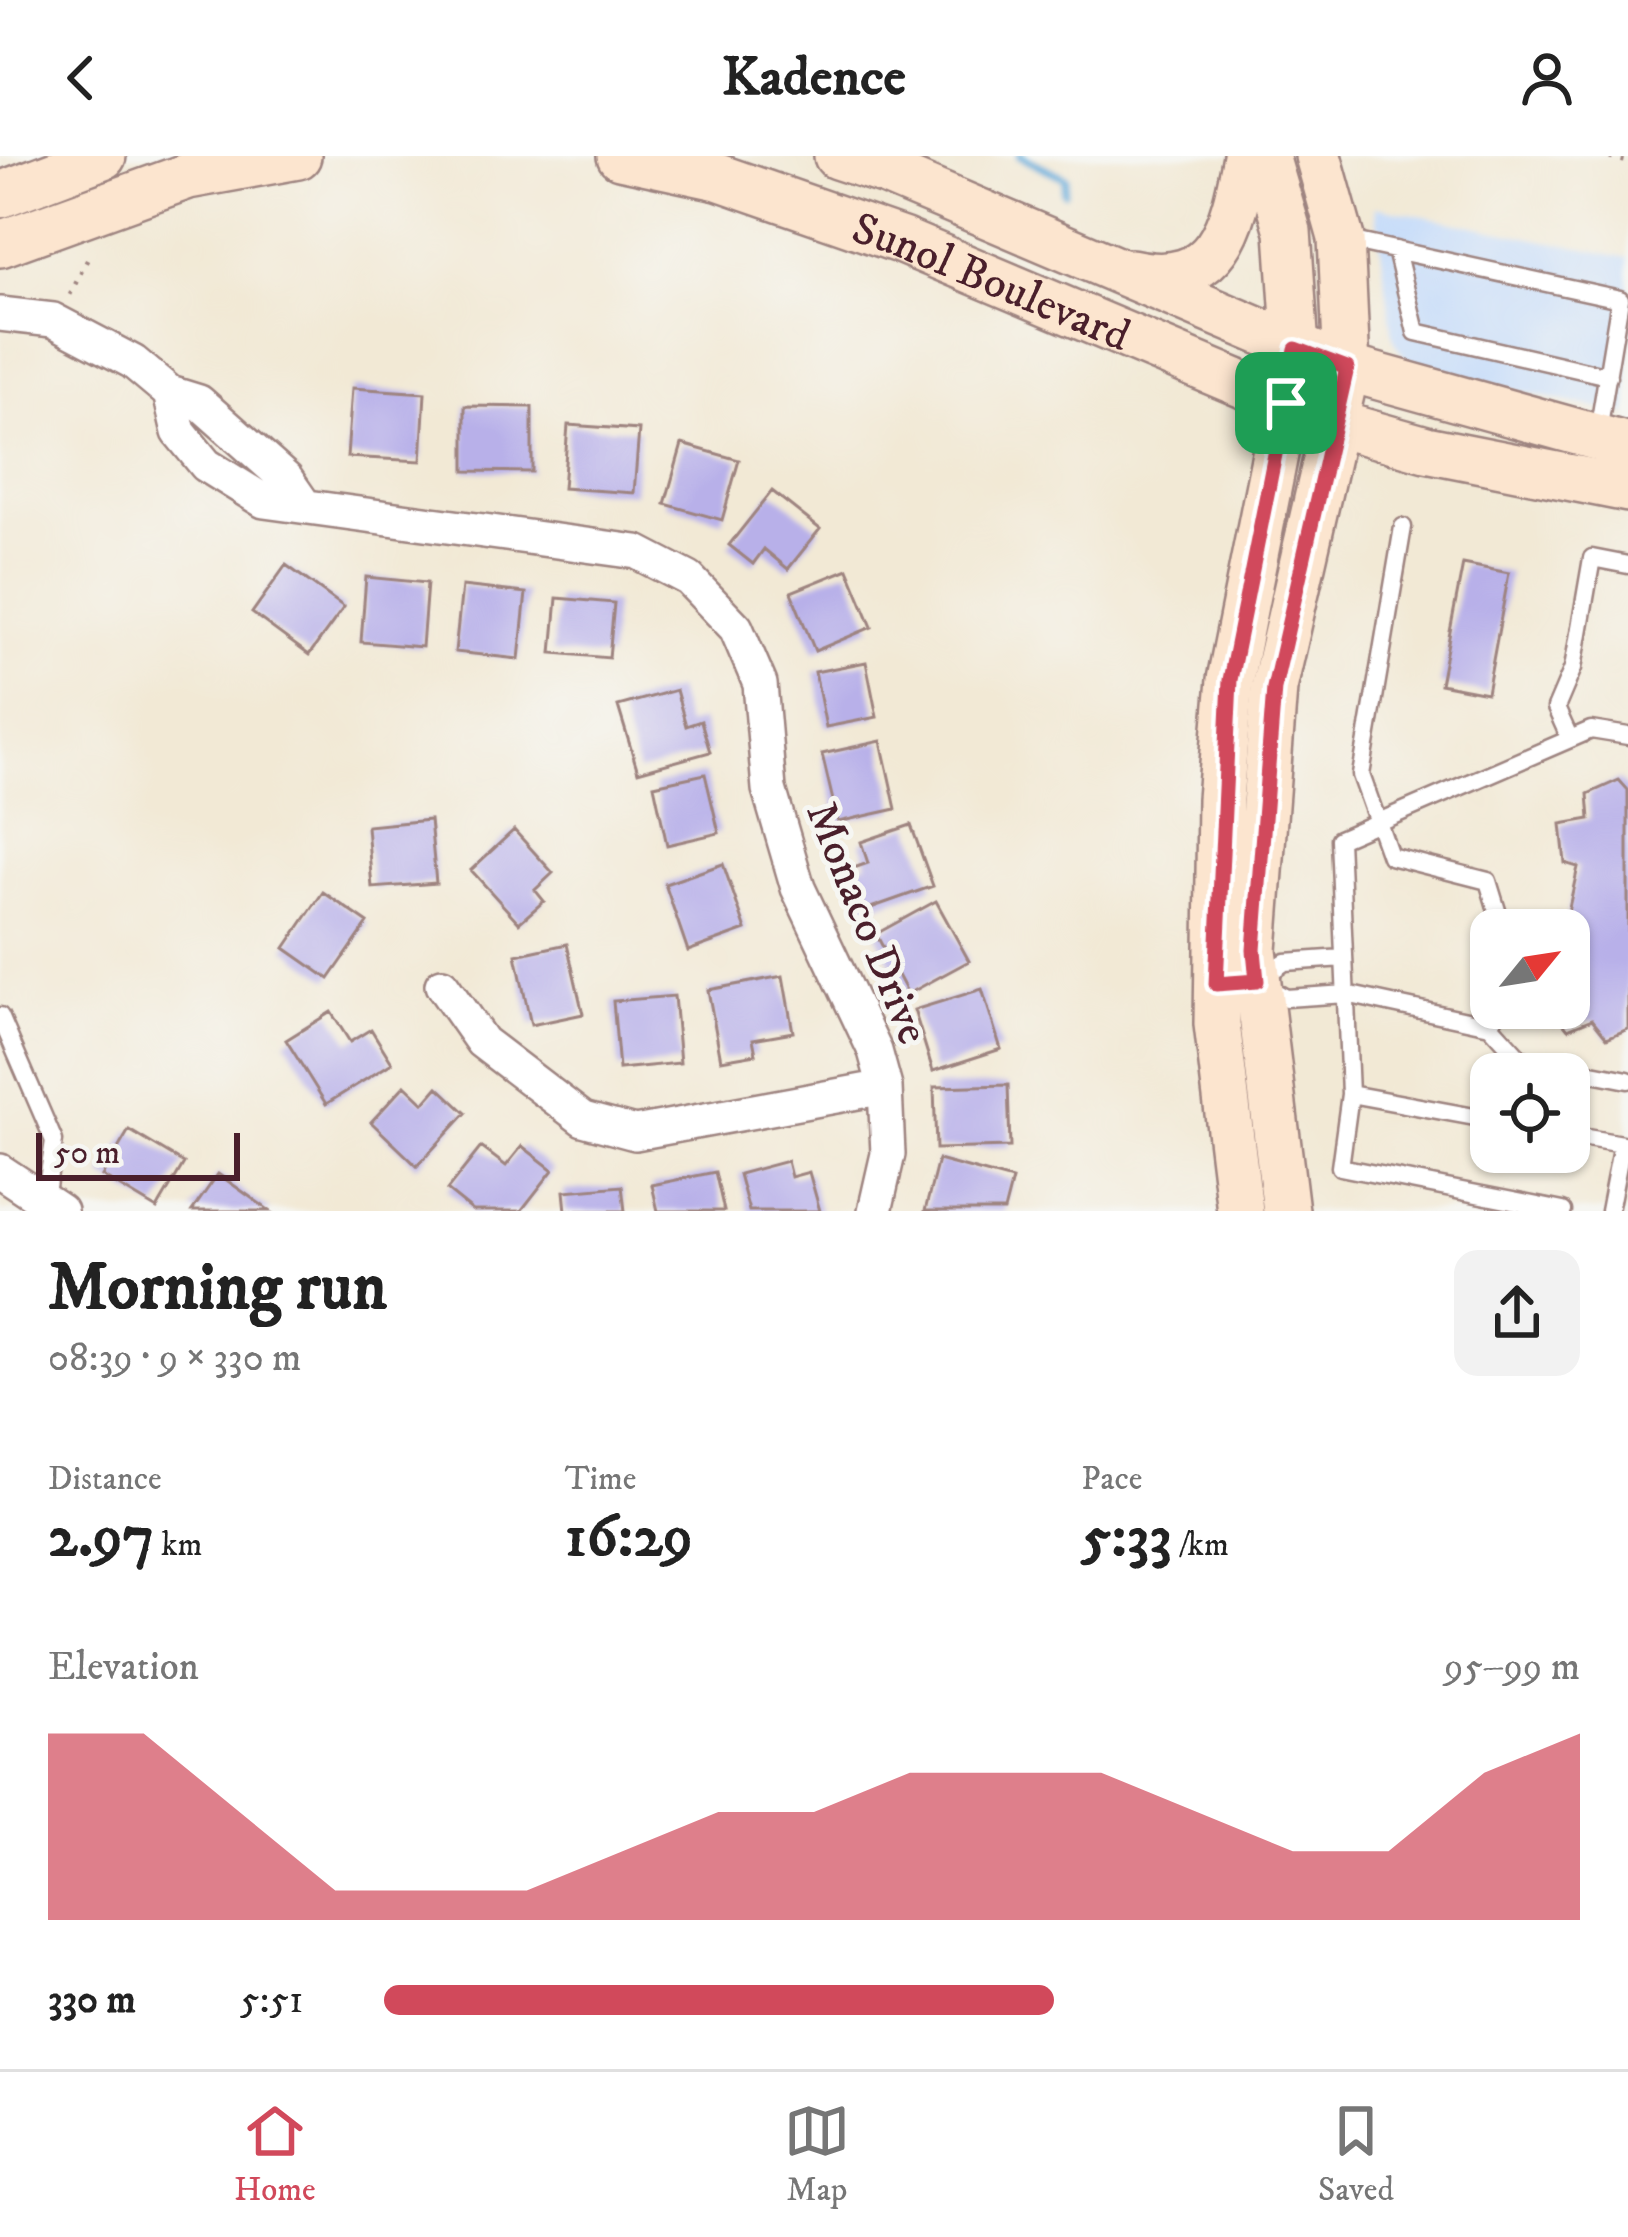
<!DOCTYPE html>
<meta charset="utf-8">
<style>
:root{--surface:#fff;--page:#f2f2f2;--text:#222;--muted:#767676;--line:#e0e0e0;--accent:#d1495b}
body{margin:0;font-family:"IM FELL DW Pica",serif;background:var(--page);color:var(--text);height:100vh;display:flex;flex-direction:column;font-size:45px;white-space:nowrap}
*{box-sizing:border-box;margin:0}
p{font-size:39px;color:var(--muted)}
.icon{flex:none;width:66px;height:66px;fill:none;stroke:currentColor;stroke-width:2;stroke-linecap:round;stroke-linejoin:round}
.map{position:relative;height:1055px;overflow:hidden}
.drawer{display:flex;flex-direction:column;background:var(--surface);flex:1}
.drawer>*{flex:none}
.needle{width:78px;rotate:60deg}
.buttons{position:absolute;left:1470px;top:753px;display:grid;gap:24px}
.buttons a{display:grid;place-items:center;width:120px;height:120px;border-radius:24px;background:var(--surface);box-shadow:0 3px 9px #0004;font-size:60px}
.scale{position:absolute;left:36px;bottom:30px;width:204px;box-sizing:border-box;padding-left:12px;border:6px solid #4a1f2b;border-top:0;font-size:33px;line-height:42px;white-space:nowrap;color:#4a1f2b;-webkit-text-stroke:9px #f6f6f2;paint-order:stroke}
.pin{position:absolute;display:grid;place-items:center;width:102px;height:102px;color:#fff;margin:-51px;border-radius:24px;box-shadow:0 6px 18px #0006}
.round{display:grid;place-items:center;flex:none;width:126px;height:126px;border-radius:24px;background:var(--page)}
.overview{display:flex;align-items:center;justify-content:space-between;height:204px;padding:0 48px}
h1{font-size:66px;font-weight:800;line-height:90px}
.metrics{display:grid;grid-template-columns:repeat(3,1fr);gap:18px;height:204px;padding:12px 48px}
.metrics div{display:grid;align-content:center}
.metrics b{font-size:60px;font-weight:800}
.metrics small{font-size:33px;font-weight:400}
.metrics p{font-size:33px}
.chart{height:336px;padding:24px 48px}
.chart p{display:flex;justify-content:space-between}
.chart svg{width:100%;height:216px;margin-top:12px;fill:var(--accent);opacity:.7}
ul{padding:0 48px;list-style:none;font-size:39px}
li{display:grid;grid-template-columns:192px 144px 1fr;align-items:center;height:90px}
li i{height:30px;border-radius:15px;background:var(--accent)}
header{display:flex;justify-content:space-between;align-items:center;height:156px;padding:0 48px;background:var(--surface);font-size:54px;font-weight:800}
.dock{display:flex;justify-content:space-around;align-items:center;height:168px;border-top:3px solid var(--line);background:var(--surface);font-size:33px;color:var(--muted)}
.dock a{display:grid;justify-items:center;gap:6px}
.dock .active{color:var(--accent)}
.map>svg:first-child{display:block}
.built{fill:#c8ddf9}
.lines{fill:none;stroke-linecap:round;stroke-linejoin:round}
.stream{stroke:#62aad9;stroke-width:8}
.building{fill:#b8b0e9}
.lane-casing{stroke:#9e8480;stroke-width:21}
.street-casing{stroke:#9e8480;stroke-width:38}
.secondary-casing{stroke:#9e8480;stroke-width:50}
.path{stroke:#9e8480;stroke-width:4.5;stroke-dasharray:3 9;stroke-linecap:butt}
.lane{stroke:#fff;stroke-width:16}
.street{stroke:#fff;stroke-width:33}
.secondary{stroke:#fce5cf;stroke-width:45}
.route-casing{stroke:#fff;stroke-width:24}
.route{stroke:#d1495b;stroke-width:15}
.labels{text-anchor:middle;stroke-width:10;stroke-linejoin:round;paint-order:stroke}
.street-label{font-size:45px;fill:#4a1f2b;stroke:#f6f6f2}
</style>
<header><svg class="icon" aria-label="back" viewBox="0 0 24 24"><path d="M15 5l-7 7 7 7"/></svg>Kadence<svg class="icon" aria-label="person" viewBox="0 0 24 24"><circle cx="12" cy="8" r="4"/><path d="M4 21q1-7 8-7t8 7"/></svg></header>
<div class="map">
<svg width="1628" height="1055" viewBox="0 0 1628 1055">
<rect width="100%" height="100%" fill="#f6f6f2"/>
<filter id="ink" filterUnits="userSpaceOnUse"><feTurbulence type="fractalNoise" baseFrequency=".00833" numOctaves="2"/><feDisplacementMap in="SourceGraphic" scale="24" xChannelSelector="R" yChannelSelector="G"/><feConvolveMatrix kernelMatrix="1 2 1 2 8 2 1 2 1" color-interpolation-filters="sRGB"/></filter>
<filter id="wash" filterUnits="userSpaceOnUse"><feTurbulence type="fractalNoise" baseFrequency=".004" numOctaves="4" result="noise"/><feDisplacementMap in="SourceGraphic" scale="48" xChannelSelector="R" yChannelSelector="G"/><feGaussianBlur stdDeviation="2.7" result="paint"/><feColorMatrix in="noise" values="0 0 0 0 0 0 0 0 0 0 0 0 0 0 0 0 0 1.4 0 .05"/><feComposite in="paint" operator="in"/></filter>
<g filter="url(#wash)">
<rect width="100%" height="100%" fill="#f2e9d5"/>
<path class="built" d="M1375,50L1628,102V259L1427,215L1406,204L1393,181Z"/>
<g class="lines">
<path class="stream" d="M1020,0L1066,22L1064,36"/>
</g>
<g id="blocks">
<path class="building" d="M352,232L425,237L421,305L347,301Z
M465,250L532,251V316L465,315Z
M568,269L639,274L634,337L563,332Z
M682,288L739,304L722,364L665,348Z
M772,335L820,373L788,413L764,393L753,408L729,389Z
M1463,408L1509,417L1487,537L1440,528Z
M286,409L344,451L309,499L252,457Z
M848,413L872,471L815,495L791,436Z
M366,421L427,427L422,491L361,486Z
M462,430L526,437L519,503L455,496Z
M557,442L614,447L609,502L552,497Z
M866,506L877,561L826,571L815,516Z
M676,534L686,570L701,565L710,596L638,616L618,550Z
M881,585L896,653L838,666L822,598Z
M705,618L719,677L667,689L654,629Z
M1619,624L1628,634V873L1607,882L1592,863L1568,873L1551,852H1569V774H1564L1578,711L1565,707L1561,668L1590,663L1588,638Z
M430,664L436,727L372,732L367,670Z
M911,669L933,730L865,754L851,713L868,707L861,686Z
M514,674L553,717L535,734L544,745L519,767L471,714Z
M723,708L746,774L688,795L665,728Z
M323,736L368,767L329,823L285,792Z
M936,745L969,805L908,838L876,778Z
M567,788L583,858L531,869L516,799Z
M783,820L793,876L753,883L756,898L721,904L708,834Z
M982,833L1001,893L933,915L914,854Z
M674,840L680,907L619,913L613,845Z
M331,856L350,886L371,873L392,907L326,948L286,884Z
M405,929L424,947L438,931L466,957L417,1010L371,966Z
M1008,929L1010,991L936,993L934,931Z
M129,974L184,1007L157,1053L102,1020Z
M522,990L553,1014L521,1055H473L447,1034L481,991L506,1010Z
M938,1004L1012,1024L1004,1055H925Z
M787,1005L791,1021L809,1016L820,1055H749L739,1018Z
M715,1016L724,1055H658L652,1029Z
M218,1018L270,1055H192Z
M622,1030L625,1055H566L564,1035Z"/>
</g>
</g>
<g filter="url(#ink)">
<use href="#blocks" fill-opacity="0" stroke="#9e8480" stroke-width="3"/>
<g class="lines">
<defs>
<path id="lane" d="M1344,83L1620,143L1597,282
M1396,94L1416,176L1608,220
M1403,371L1361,619L1390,700L1488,725L1503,774
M1570,583L1556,552L1573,512L1592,402L1628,409
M1263,821L1285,806L1344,802
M1263,829L1286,842L1346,838L1490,869L1521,903L1628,924
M0,860L54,985L45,1044
M1490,869L1500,852
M1350,938L1491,964
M1569,979L1622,988L1609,1055
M1563,1055L1340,1011L1350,938L1339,683L1591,574L1628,580"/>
<path id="street" d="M0,158L53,164L133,206L170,237L199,246L286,323L304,349
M170,237L179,276L206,309L264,345L637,396L689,423L736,472L760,528L769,633L798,732L875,895L885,931L888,998L875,1055
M442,829L482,886L583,963L635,977L885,931
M0,1015L60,1055"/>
<g id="secondary">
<path id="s1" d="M620,0L718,21L902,85L1334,267L1426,293L1628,333"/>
<path d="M837,0L886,16L1347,212L1628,290"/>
<path d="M0,39L103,0"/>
<path d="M0,88L188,20L298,0"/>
<path d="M1131,116C1219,135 1233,71 1246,0"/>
<path d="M1240,1055L1217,868L1220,643L1230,524L1296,193L1288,75L1266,0"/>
<path d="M1286,1055L1254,794L1274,532L1347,212L1341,82L1318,0"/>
</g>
</defs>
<use href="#lane" class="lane-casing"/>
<use href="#street" class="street-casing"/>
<use href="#secondary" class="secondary-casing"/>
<path class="path" d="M1598,0L1628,6
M70,139L91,96"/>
<use href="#lane" class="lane"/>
<use href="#street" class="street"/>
<use href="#secondary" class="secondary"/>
</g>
</g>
<g class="lines" filter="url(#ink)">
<defs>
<path id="route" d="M1296,193L1347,212L1274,532L1254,794L1257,825L1216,828L1230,524Z"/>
</defs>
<use href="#route" class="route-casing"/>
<use href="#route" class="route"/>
</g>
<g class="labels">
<g class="street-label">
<text dy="16" stroke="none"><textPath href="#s1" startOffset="393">Sunol Boulevard</textPath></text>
<text transform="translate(869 766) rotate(68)" y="16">Monaco Drive</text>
</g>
</g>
</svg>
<div class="buttons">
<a><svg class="needle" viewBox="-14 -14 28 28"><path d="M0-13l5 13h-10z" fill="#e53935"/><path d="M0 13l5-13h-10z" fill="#767676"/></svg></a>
<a><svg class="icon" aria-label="locate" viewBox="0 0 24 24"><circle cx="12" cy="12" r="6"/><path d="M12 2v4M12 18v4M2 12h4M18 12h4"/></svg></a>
</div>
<div class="scale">50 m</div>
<div class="pin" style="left:1286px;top:247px;background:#1e9e55"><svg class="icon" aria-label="arrive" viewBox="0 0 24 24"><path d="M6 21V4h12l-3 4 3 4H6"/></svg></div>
</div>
<section class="drawer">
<div class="overview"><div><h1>Morning run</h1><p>08:39 · 9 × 330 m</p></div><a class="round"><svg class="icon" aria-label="share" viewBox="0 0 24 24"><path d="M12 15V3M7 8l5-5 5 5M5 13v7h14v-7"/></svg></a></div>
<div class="metrics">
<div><p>Distance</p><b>2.97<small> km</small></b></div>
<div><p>Time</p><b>16:29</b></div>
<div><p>Pace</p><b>5:33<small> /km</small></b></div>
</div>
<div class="chart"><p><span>Elevation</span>95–99 m</p>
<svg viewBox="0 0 160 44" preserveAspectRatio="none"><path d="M0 44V6L10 6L20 22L30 38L40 38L50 38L60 30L70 22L80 22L90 14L100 14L110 14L120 22L130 30L140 30L150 14L160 6V44z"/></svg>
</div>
<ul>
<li><b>330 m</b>5:51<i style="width:56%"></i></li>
</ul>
</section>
<nav class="dock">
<a class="active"><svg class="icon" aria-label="home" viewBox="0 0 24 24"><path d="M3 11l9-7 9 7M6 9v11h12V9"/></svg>Home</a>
<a><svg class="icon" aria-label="map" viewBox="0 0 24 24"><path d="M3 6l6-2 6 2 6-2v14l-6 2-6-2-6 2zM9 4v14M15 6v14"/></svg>Map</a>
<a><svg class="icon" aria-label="saved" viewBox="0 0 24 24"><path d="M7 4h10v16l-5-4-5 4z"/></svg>Saved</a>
</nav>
